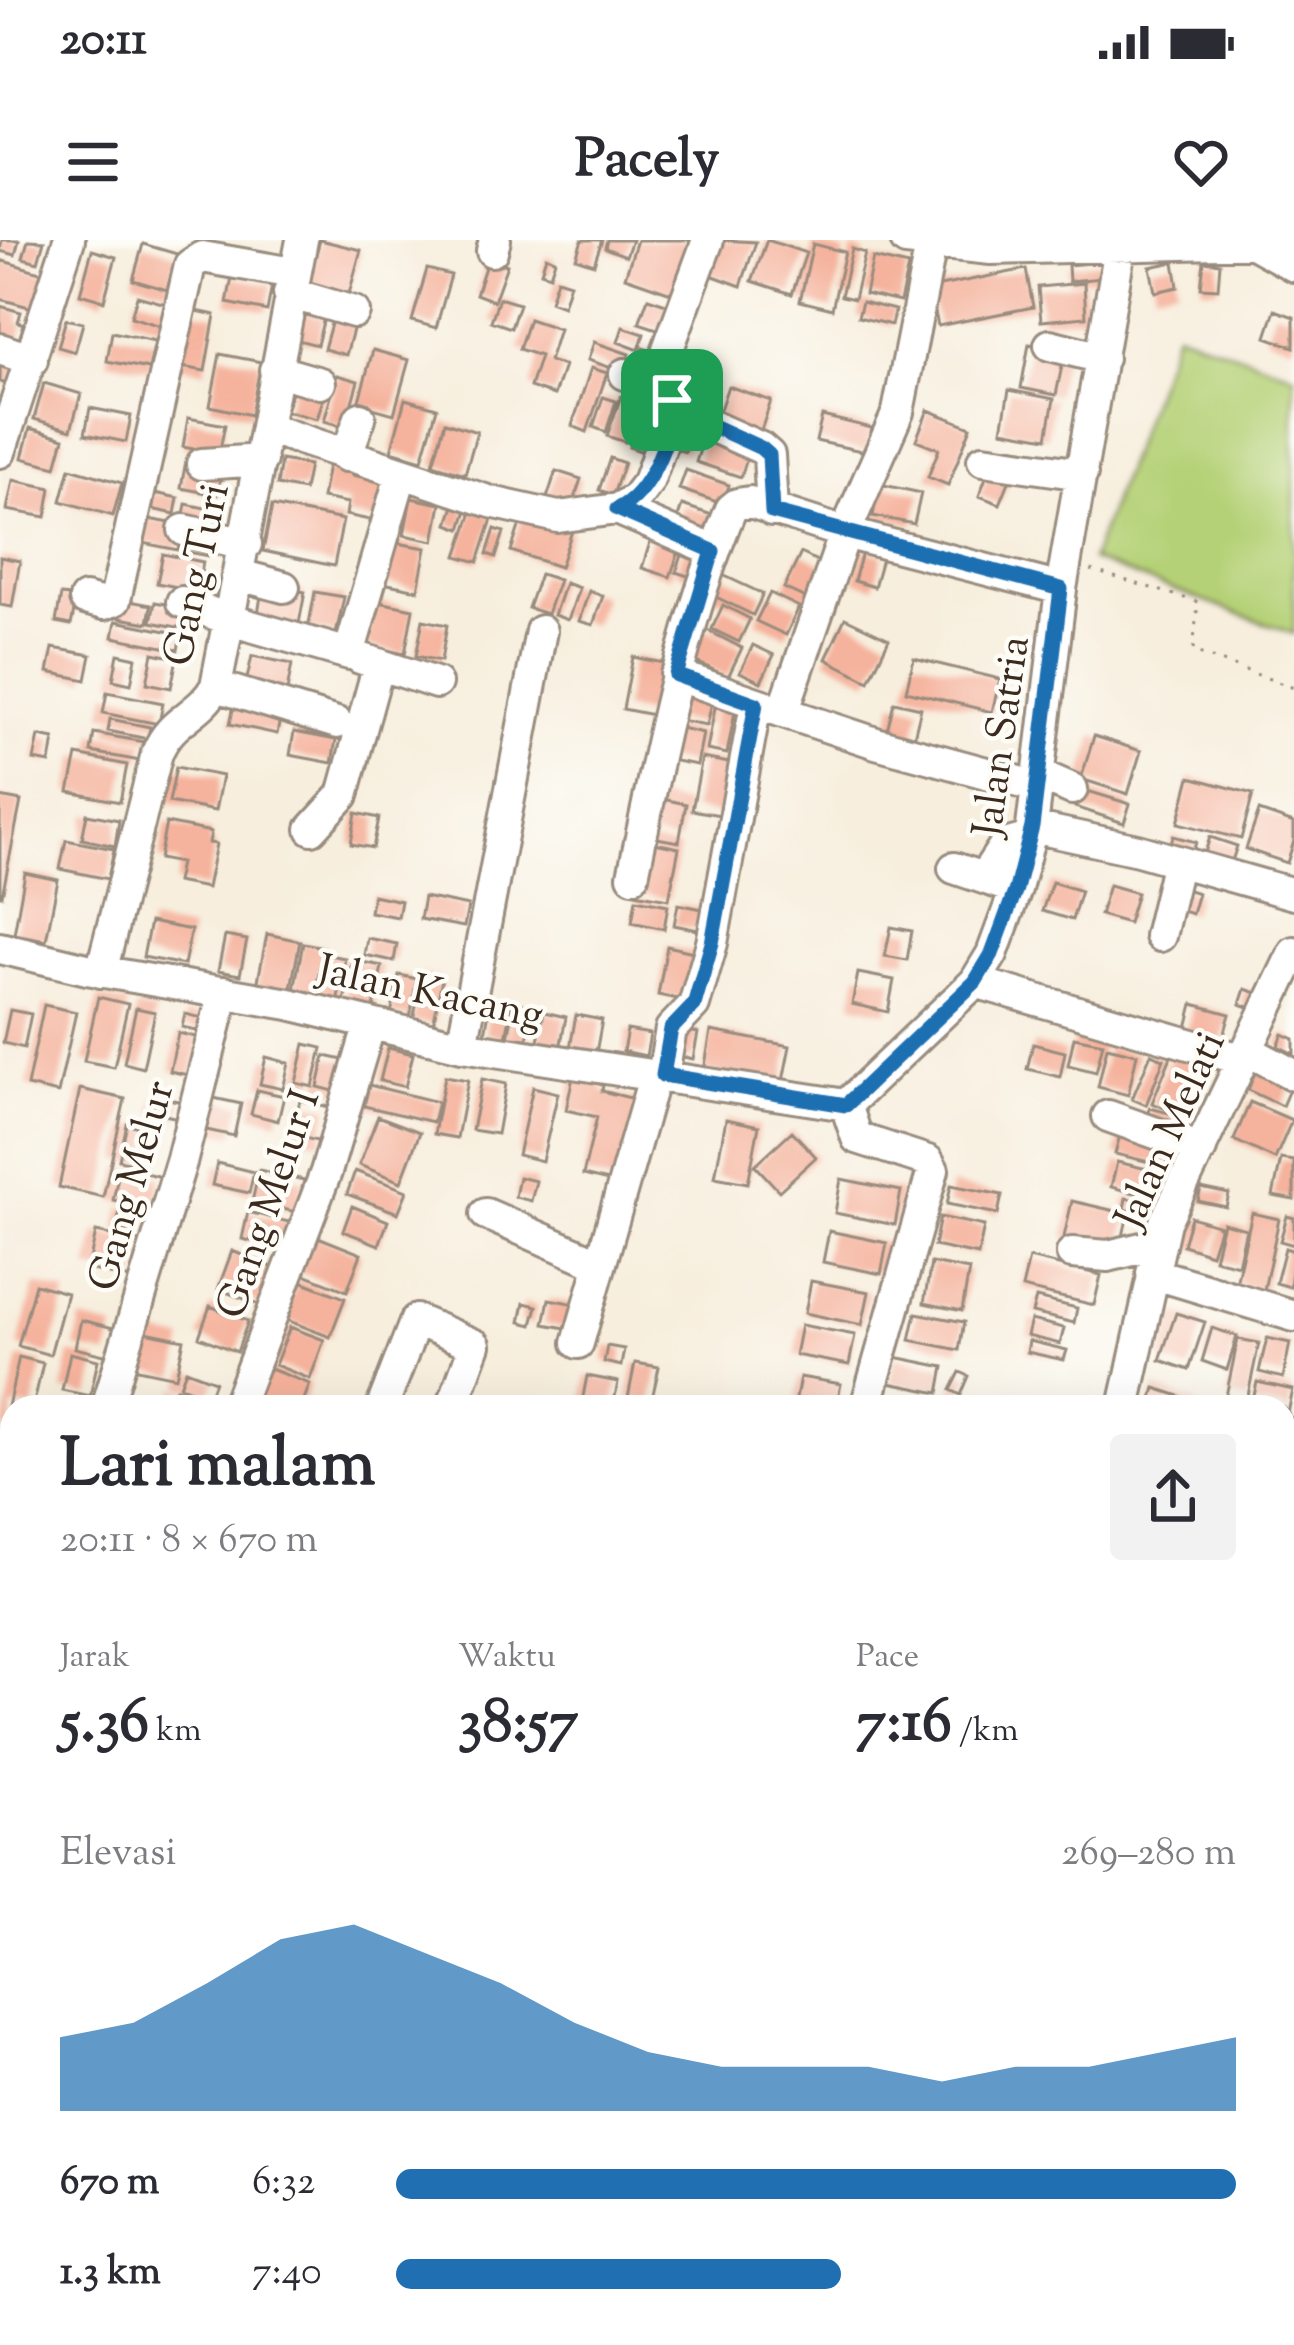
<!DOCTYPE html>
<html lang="id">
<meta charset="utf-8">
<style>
:root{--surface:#fff;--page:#f2f2f3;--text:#2b2b33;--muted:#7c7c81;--accent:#1f6fb2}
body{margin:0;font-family:"Sorts Mill Goudy",serif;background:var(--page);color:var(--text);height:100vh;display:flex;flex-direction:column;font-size:45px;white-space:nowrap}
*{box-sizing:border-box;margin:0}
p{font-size:39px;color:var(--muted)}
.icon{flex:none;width:66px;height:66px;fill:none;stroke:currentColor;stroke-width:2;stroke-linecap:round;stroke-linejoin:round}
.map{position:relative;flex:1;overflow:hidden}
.drawer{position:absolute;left:0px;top:1155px;width:1296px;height:951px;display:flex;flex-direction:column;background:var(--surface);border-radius:36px 36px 0 0;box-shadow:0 12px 48px #0002}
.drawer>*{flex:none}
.pin{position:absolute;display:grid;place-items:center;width:102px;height:102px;color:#fff;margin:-51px;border-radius:24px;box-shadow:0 6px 18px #0006}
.round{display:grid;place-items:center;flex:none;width:126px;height:126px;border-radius:12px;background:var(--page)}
.summary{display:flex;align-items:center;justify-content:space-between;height:204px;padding:0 60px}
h1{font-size:66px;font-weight:700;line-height:90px}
.figures{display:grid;grid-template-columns:repeat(3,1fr);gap:18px;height:204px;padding:12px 60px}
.figures div{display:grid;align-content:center}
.figures b{font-size:60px;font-weight:700}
.figures small{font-size:33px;font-weight:400}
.figures p{font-size:33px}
.chart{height:336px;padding:24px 60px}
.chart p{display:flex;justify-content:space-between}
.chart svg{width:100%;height:216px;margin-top:12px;fill:var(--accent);opacity:.7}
ul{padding:0 60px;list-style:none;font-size:39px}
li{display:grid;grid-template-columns:192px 144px 1fr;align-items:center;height:90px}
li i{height:30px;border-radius:15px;background:var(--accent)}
.status{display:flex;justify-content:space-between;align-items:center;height:84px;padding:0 60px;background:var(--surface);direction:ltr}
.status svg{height:33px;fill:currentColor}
header{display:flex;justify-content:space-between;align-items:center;height:156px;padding:0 60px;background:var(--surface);font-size:54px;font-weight:700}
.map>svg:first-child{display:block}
.built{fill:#f7d0c9}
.green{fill:#b5d177;stroke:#787e4a;stroke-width:3}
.building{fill:#f5b29c}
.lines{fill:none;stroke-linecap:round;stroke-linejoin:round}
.minor-casing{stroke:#998c7e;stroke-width:36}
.major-casing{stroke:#998c7e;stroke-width:42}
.path{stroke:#998c7e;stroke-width:3;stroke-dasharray:3 9;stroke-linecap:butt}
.minor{stroke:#fff;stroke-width:30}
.major{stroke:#f6be87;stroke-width:36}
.route-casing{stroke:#fff;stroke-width:24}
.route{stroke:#1f6fb2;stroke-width:15}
.labels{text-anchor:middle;stroke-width:9;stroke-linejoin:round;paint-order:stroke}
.street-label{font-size:42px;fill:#3b2a1e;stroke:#fdfcf7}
</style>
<div class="status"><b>20:11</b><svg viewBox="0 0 49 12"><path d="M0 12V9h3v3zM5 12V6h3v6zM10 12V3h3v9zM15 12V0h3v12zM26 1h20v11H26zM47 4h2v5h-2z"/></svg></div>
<header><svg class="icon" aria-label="menu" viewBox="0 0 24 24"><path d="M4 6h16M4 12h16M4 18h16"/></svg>Pacely<svg class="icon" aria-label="heart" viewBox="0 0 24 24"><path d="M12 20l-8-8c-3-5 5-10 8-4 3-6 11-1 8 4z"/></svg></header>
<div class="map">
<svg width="1294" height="2105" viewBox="0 0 1294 2105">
<rect width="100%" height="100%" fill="#fdfcf7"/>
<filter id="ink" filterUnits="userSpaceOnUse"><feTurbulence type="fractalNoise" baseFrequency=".00833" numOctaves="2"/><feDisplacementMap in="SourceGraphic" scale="24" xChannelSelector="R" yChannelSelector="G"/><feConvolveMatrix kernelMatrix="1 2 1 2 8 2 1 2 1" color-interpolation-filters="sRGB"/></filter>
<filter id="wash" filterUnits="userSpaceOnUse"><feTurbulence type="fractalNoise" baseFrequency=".004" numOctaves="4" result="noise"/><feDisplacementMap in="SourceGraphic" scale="48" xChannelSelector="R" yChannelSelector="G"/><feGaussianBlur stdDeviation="2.7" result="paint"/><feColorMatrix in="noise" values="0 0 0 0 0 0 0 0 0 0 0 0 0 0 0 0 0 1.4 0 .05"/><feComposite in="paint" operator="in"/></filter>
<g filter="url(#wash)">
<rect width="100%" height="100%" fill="#f7eedd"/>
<path class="built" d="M217,2094H522L530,2105H203Z"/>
<path class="green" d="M1176,92L1294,134V394L1091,320Z"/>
<g id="blocks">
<path class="building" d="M2,0H19L15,15L0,11Z
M28,0L44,1L38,22L23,18Z
M320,0L361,10L346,65L305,53Z
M582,0H602L594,24L576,18Z
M607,0H632L626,16L605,8Z
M637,0H699L680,56L625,37Z
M720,0L756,2L741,46L708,34Z
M767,0L806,13L792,54L752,41Z
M143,4L177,14L167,50L133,40Z
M813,4L845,12L832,69L800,61Z
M852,9L865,13L854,59L841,56Z
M92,10L116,17L104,61L80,54Z
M546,16L555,20L550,35L541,32Z
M488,18L507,25L494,61L476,54Z
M873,18L908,26L900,62L865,54Z
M0,20L50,35L40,70L0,59Z
M1204,21L1220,23L1218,49L1201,48Z
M1102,22L1103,38L1069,41L1068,25Z
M1174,22L1178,47L1155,52L1150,27Z
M427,29L451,35L436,88L412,81Z
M1026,29L1033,67L938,86L930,48Z
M232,37L272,45L267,71L227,63Z
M557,39L570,43L563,66L550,61Z
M1084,43L1086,77L1041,81L1038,47Z
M137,56L170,65L164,87L131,77Z
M499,58L519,64L511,88L491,81Z
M648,58L675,67L666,92L639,83Z
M862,62L895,70L891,85L858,77Z
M0,66L21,72L18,82L24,84L18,103L0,98Z
M187,69L215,75L205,131L176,126Z
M335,69L357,75L346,115L324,109Z
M1275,70L1294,77V107L1266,97Z
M302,71L324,78L317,105L294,99Z
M66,79L83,83L75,112L58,107Z
M529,79L559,89L549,121L564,126L554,155L530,147L540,116L519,109Z
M623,87L644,94L639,110L618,102Z
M112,92L155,101L149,129L107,121Z
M594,102L629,114L623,132L588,120Z
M1029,104L1065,111L1056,155L1021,148Z
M643,108L659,113L652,134L637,128Z
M373,110L409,120L394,174L358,164Z
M689,113L705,118L697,141L681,135Z
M220,114L261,122L251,175L210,166Z
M0,115L17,120L10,145L0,142Z
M591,128L607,133L587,192L572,186Z
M337,135L358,141L345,187L324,181Z
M686,140L709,148L702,167L680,159Z
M44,143L81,154L71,190L34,179Z
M294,144L325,153L317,179L286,171Z
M728,146L771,161L758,199L715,184Z
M1009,150L1054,159L1047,198L1002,190Z
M621,156L639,162L625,202L607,196Z
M603,157L616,161L606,192L593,187Z
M405,159L437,168L422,220L391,211Z
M645,160L668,167L652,215L629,207Z
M90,168L131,176L126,202L85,194Z
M928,170L971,187L948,245L928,237L939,209L916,200Z
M822,176L872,188L866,212L816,201Z
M680,177L695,182L685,212L669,207Z
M188,178L225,185L219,214L183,207Z
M445,182L477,192L465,234L433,224Z
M30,188L64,198L56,227L22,218Z
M705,194L750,209L741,237L696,222Z
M610,218L624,223L613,255L599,250Z
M281,220L309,225L304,250L277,245Z
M991,224L1013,232L1000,264L979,256Z
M328,225L353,229L352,235L387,242L379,282L346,275L348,263L322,258Z
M185,226L221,233L217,255L181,248Z
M70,228L122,243L113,276L61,261Z
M686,230L729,245L723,264L679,249Z
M556,231L581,239L572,266L547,258Z
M13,240L51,248L46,277L7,270Z
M879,244L921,253L914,284L873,276Z
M145,251L178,258L175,274L142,267Z
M411,258L441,264L434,301L404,295Z
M186,264L219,271L215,292L182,285Z
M682,265L718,277L710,303L674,290Z
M272,266L343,280L334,326L263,311Z
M454,266L467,270L461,289L448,284Z
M473,269L493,276L478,322L457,316Z
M523,275L572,291L560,327L511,311Z
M148,279L182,285L178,310L143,303Z
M495,289L504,292L496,317L487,314Z
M186,295L212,300L209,316L183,311Z
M652,296L681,306L670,337L642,328Z
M391,302L426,308L418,350L383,343Z
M685,307L709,315L700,340L676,332Z
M863,309L883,315L874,347L854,341Z
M801,313L829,327L812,361L784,348Z
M163,314L203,322L198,351L157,343Z
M0,317L20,321L12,367L0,365Z
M714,331L763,354L753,375L704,351Z
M540,334L559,340L547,374L528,368Z
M565,343L579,348L568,380L554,375Z
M263,344L305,352L298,389L257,380Z
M589,351L603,356L593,385L579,381Z
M315,352L344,357L336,394L308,389Z
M770,353L799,367L786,395L756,381Z
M61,355L77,357L71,385L56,382Z
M124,360L151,365L148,383L120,378Z
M374,361L413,369L405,414L366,406Z
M155,362L191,369L187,389L151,382Z
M723,365L750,379L739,402L712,389Z
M845,378L889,399L869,441L826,419Z
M423,380L447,385L441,421L416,416Z
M116,381L181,394L178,410L113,397Z
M703,388L742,408L728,437L689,418Z
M753,405L774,415L761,442L740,432Z
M53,408L91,415L86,440L48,432Z
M153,413L177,418L171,448L147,443Z
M118,414L136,418L131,444L113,440Z
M252,416L292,424L286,456L245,448Z
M633,417L668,424L658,476L623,469Z
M914,418L1000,439L992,472L906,451Z
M680,450L713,457L707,485L674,479Z
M107,452L163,463L159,484L103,473Z
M894,462L921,468L911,509L884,503Z
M234,465L281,474L277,494L230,484Z
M715,467L735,471L727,514L707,510Z
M110,479L150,487L148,499L108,491Z
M671,486L703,493L697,525L665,519Z
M294,492L336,500L332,523L290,515Z
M94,493L144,502L140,521L91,512Z
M39,496L54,499L50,523L34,520Z
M1094,496L1141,511L1128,554L1081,539Z
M77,515L127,525L120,562L69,552Z
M702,518L729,523L720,575L692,570Z
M176,527L222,536L215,571L169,562Z
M1190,537L1253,554L1241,599L1178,583Z
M1081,549L1130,564L1124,583L1075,567Z
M0,557L21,561L2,656H0Z
M653,557L686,564L679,602L646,596Z
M1259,571L1294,583V601L1287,623L1246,609Z
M356,573L379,578L373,608L351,604Z
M87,574L119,580L115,606L82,599Z
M166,583L211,592L209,603L216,604L207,648L176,642L180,623L159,619Z
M1173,596L1196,602L1193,613L1170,607Z
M1210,597L1237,606L1230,627L1203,619Z
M66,600L114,609L108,639L60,629Z
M645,601L679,608L669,659L635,653Z
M25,633L58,640L46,700L14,694Z
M1052,642L1081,651L1072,680L1042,671Z
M1109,645L1137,653L1128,683L1100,675Z
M1179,647L1198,653L1192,674L1172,668Z
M373,655L401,661L398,677L370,672Z
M424,657L468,666L464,687L420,679Z
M636,659L668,665L664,689L632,682Z
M678,664L707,670L703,691L674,685Z
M150,682L191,690L184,725L143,717Z
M891,687L912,691L907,720L885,716Z
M267,694L300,701L289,758L256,751Z
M225,696L247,700L240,735L218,731Z
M367,698L397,704L394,721L364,715Z
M303,703L324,707L314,759L293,755Z
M667,706L702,714L693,762L658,755Z
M328,715L345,718L337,764L319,761Z
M352,720L382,726L373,773L343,767Z
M858,733L894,740L888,772L852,764Z
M399,735L417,739L410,778L391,774Z
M422,735L442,739L433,785L413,781Z
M1245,749L1266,756L1261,771L1240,764Z
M98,757L128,764L114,827L84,821Z
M491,762L512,766L506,798L485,793Z
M515,763L533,766L526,806L507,802Z
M1193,764L1230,774L1220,810L1184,800Z
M44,765L76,772L58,853L27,846Z
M136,768L155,772L143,828L124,823Z
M10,770L31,774L24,808L3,803Z
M544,772L566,777L560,809L537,805Z
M185,774L206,779L204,792L182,787Z
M576,775L602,780L596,813L570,808Z
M677,789L698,793L693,819L673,815Z
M627,790L650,794L646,816L623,811Z
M711,791L790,806L782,846L704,831Z
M178,793L200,798L192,836L170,831Z
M1283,794L1294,799V814L1278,806Z
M1074,797L1103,803L1096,832L1068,825Z
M305,804L322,808L313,847L296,843Z
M1033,804L1065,812L1060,837L1027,829Z
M1107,807L1137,814L1128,855L1098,847Z
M1175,807L1210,822L1187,877L1152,863Z
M388,808L413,814L405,847L380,841Z
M1151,814L1164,819L1146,865L1132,859Z
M325,816L352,822L345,854L318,847Z
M266,817L289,823L283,849L260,844Z
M1256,830L1291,845L1282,866L1248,850Z
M445,836L468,840L457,898L434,894Z
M573,837L603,845L602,851L639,860L620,944L583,935L597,877L566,870Z
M482,839L506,844L497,894L472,890Z
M369,845L438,862L433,882L364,866Z
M533,847L558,853L542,921L518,915Z
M80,849L125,859L103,957L59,947Z
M257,850L284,856L278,881L251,874Z
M155,856L182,862L178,878L152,872Z
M209,857L241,864L234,896L202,889Z
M300,860L329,867L321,902L292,895Z
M1250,862L1292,880L1275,919L1234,900Z
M1150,868L1177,875L1173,894L1146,888Z
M378,876L420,892L401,942L359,925Z
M726,879L759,886L748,943L715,937Z
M127,884L152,890L144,926L119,920Z
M792,891L816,917L779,951L755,925Z
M1120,895L1171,907L1166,926L1115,914Z
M1281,919L1294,921V960L1273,956Z
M1117,922L1156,931L1150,957L1111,947Z
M217,923L254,932L249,953L212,945Z
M120,927L162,937L154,969L113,960Z
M259,930L304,940L296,972L252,962Z
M355,931L407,951L398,973L347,954Z
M519,937L536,941L531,961L515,957Z
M841,939L901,951L895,985L835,973Z
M951,945L1002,955L998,974L947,964Z
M1201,948L1229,954L1226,967L1198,961Z
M1126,958L1153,964L1151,975L1124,969Z
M1072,961L1128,974L1120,1010L1064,997Z
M352,966L388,981L379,1005L343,991Z
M121,967L139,971L135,992L116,988Z
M248,972L293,983L287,1009L242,999Z
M1252,973L1279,979L1264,1050L1236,1044Z
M1287,976L1294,978V1005L1280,1001Z
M940,977L984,986L978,1015L934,1006Z
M1191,977L1220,986L1211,1014L1183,1005Z
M1223,983L1246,989L1238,1025L1214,1019Z
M829,991L887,1003L881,1034L823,1022Z
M96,992L143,1002L135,1040L88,1029Z
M313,995L361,1014L347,1051L299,1032Z
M1285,1008L1294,1011L1290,1047L1276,1043Z
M232,1011L280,1030L266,1067L218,1049Z
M1029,1018L1101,1035L1094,1065L1022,1048Z
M931,1023L969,1030L962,1071L924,1063Z
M298,1040L345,1058L330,1097L284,1079Z
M811,1041L869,1052L862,1085L805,1073Z
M35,1044L67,1053L50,1115L18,1106Z
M1036,1058L1077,1068L1074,1083L1032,1073Z
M549,1059L575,1064L571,1089L544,1084Z
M524,1063L537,1066L532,1085L520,1082Z
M210,1066L248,1081L237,1112L199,1097Z
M916,1073L964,1082L959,1110L910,1100Z
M1176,1073L1205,1082L1189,1130L1160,1120Z
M81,1080L114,1088L108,1116L75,1108Z
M1031,1080L1064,1088L1060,1104L1027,1096Z
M801,1085L855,1095L849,1125L795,1115Z
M290,1087L324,1100L310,1139L275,1125Z
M1212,1088L1237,1096L1227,1130L1202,1121Z
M141,1091L184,1100L176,1137L133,1128Z
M1267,1098L1290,1103L1283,1138L1259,1132Z
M1238,1099L1259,1103L1247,1160L1226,1156Z
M1029,1101L1067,1110L1064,1120L1027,1112Z
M607,1106L624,1109L621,1126L604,1122Z
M70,1113L98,1120L90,1156L62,1150Z
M19,1117L43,1123L33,1167H12V1191L3,1189Z
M895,1117L944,1127L939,1153L889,1143Z
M635,1123L659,1127L651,1163L628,1158Z
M268,1128L310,1144L301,1167H253Z
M186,1130L215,1141L209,1157L180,1146Z
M960,1132L969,1136L961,1155L951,1150Z
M587,1136L618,1142L613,1167H581Z
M800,1137L841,1144L836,1167L795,1164Z
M1257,1142L1293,1150L1288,1173L1284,1167L1252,1165Z
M176,1148L223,1167H169Z
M1155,1148L1198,1162L1197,1167H1149Z
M1284,1176L1294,1179V1194L1284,1192Z
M0,1449L11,1451L2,1493H0Z
M4,1624L12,1625V1704L0,1702Z
M1289,1660H1294V1708H1288Z
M1284,1757L1293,1787L1284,1789Z
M1294,1813V1861L1284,1844V1819Z
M1284,2013L1294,2028V2080L1284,2065Z
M237,2094H257L265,2105H223Z
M401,2094H468L477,2105H387Z
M572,2094H604L612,2105H557Z
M677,2094H705L713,2105H662Z
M890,2094H914L919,2105H895Z
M926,2094H956L959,2098L947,2105H932Z"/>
</g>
</g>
<g filter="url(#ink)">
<use href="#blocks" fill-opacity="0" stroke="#998c7e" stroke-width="3"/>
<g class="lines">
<defs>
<path id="minor" d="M906,0L991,9L1294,1
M1251,2L1294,26
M492,11L495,0
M289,53L354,72
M1050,105L1102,118
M0,109L32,120
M275,130L320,143
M625,134L670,147
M672,160L691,177L761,208L769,215L772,271
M266,188L491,262L558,277L617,269L635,259L648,242L669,183L672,171L668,109L708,0
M0,212L69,0
M346,216L360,178
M983,220L1082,234
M202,224L261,220
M617,269L714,311
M184,290L246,304
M239,335L284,347
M85,359L104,364L115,360L190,25L202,17L293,33
M182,362L230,380L349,414L401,235
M360,418L436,443
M676,435L783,472L845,293L898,172L931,5
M216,446L337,483
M783,472L876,503L1038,547
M1040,535L1072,549
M1032,587L1138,610L1294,654
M312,589L343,555L379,424
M954,628L1016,649
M633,636C659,512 682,387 731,269L737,264L750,262L845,293L1061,349
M984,637L1005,605L1030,598
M1160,696L1178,621
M0,708L87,729L289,764L462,806L846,865
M101,732L157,513C171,478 200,476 216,446L302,0
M975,742L1244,820
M462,806L541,391
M1249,811L1294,835
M663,835L671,789L694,765L712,703L756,464
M846,865L975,742L992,714L1016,649L1032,587L1061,349L1120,7
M846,865L857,898L928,921L933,930L866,1167
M1108,876L1201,909
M486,974L600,1024
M1072,1013L1108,1016L1158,1004
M1152,1033L1294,1076
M578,1103L655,834
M109,1160L182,919L224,752
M237,1167L326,932L370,784
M382,1167L416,1080L475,1105L452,1167
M1124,1167L1165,982L1294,712
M1284,1459L1294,1462
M1284,1508L1294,1489
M0,1709L12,1710
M1284,1752L1294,1750
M488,2094L497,2105
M633,2094L639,2105
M999,2094L1006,2105
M1254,2094L1261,2105"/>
<path id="major" d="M1284,1948L1294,1942
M1072,2105L1086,2094"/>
</defs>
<use href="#minor" class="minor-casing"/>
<use href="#major" class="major-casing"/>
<path class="path" d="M1091,330L1198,362L1193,411L1294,448"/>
<use href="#minor" class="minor"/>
<use href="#major" class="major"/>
</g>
</g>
<g class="lines" filter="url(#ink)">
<defs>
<path id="route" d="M672,160L691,176L761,208L769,215L772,272L1061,349L1032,587L1016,649L992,714L975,742L846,865L663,835L671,789L694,765L712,703L756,464L676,435L713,311L617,269C650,254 673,195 672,160Z"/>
</defs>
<use href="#route" class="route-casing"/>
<use href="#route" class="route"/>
</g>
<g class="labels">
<g class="street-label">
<text transform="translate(194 334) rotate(-78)" y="15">Gang Turi</text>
<text transform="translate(999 496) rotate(-82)" y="15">Jalan Satria</text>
<text transform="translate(431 750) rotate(12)" y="15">Jalan Kacang</text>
<text transform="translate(1168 889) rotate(-66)" y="15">Jalan Melati</text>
<text transform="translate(129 945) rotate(-74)" y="15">Gang Melur</text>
<text transform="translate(266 963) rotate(-71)" y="15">Gang Melur I</text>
</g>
</g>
</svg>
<div class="pin" style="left:672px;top:160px;background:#1e9e55"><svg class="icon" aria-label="arrive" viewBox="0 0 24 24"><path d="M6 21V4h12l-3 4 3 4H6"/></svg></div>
<section class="drawer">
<div class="summary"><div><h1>Lari malam</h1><p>20:11 · 8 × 670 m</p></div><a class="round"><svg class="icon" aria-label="share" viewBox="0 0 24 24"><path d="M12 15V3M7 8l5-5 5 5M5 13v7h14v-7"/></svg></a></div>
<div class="figures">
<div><p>Jarak</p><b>5.36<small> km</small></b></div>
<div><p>Waktu</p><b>38:57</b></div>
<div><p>Pace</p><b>7:16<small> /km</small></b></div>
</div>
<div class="chart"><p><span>Elevasi</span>269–280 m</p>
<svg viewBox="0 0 160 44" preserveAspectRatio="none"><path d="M0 44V29L10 26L20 18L30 9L40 6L50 12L60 18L70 26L80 32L90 35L100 35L110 35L120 38L130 35L140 35L150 32L160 29V44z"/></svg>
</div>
<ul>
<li><b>670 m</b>6:32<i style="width:100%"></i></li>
<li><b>1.3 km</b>7:40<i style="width:53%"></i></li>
</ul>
</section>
</div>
